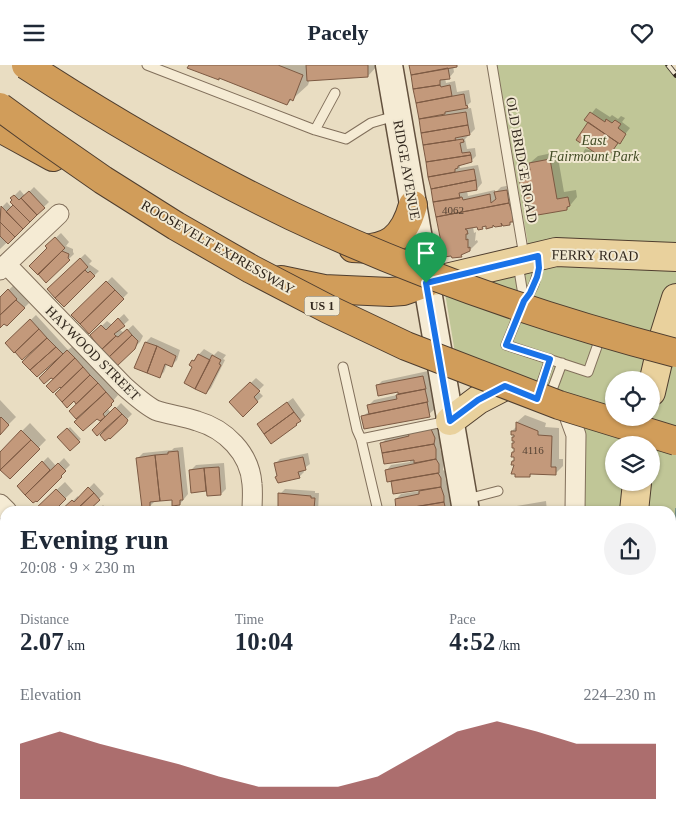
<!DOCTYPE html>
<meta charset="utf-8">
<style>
:root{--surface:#fff;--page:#f2f2f3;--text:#1f2937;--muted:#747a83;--accent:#8a3132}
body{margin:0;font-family:"Times New Roman",serif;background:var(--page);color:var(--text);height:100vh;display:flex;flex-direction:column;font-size:19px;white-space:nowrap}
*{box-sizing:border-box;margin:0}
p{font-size:16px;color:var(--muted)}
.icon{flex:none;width:28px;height:28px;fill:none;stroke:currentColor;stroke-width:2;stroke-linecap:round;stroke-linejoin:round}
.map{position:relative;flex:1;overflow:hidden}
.side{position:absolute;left:0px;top:441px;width:676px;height:321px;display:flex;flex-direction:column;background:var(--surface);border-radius:15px 15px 0 0;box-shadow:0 1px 4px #0004}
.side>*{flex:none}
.controls{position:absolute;left:605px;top:306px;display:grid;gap:10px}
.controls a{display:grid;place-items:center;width:55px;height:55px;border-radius:50%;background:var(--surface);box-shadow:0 1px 4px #0004;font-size:25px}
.pin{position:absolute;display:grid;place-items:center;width:42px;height:42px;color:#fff;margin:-51px -21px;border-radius:50% 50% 50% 0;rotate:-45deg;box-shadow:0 0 5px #0007}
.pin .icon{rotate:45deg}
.round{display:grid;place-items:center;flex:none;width:52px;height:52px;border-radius:26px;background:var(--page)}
.head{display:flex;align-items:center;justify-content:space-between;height:85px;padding:0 20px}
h1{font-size:28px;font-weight:800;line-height:38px}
.stats{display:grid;grid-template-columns:repeat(3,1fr);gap:8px;height:85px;padding:5px 20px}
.stats div{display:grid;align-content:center}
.stats b{font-size:25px;font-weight:800}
.stats small{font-size:14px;font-weight:400}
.stats p{font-size:14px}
.chart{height:140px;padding:10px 20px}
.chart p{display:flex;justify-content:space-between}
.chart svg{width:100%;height:90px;margin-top:5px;fill:var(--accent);opacity:.7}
header{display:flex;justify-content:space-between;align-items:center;height:65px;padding:0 20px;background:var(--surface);font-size:22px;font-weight:800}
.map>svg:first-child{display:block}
.green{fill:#c0c697;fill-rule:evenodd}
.water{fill:#a4bcb5;stroke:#6c8982}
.shadow{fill:#0003}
.building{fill:#c3997b;stroke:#7d5a43}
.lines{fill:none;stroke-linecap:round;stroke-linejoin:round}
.lane-casing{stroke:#816f5b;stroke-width:11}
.street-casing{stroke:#816f5b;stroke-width:21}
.secondary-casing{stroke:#63513e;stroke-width:29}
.primary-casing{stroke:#4f3e2f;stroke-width:30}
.highway-casing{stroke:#4f3e2f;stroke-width:30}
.lane{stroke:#f5ebd4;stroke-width:9}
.street{stroke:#f5ebd4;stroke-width:19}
.secondary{stroke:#f5ebd4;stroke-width:26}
.primary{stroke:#e9d19d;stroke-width:28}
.highway{stroke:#d19d5a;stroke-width:28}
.rail-casing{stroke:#32281e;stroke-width:5.5}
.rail{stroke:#f1e8d1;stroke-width:4;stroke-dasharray:11;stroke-linecap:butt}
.highway-bridge-casing{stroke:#4f3e2f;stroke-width:30;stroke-linecap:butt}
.highway-bridge{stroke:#d19d5a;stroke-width:28}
.route-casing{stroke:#fff;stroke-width:10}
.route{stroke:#1a73e8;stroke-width:6}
.labels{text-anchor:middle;stroke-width:4;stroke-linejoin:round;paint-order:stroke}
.number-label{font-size:11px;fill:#564435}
.shield{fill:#f1e8d1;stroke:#6b6254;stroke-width:1}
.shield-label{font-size:12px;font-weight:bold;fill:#32281e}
.park-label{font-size:14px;font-style:italic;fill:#434c26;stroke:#f1e8d1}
.street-label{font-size:14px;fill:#32281e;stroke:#f1e8d1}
</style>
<header><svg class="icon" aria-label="menu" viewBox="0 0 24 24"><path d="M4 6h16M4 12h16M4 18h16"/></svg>Pacely<svg class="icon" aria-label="heart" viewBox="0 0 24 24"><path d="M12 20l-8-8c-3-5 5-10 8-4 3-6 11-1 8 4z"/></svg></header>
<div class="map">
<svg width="676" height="762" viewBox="0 0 676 762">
<rect width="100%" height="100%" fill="#e9ddc2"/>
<path class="green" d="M496,0H668L676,10V443L671,490V446H581L584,341L455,288L445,228L532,201ZM614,315H651V352H614ZM614,380H651V418H614Z
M577,758H668V762H577Z"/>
<path class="water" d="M676,443V762H668V758H671V490Z"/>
<path class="shadow" d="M190,0H378L368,11L310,14L308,20L287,39Z
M411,0H457L453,1L454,7L449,13H445L446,18L455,16L457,27L469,25L471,37L463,44L471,43L475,64L465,74L467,84L475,83L476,91L471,96L460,99V103L478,100L482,118L477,124L467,126L468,131L495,125V128L501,122L512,120L518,151L510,158H503L493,161L485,160L482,163L478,161L473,162L474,168L476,167L475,176L477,175L478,177L470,185L461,190L437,152Z
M596,43L610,52L612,50L618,54L621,51L625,53L622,57L630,63L606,94L589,57L586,55Z
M585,84L593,86L590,92L582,90Z
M557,87L564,127L576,125L577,132L567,144L519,107L538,91Z
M34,122L49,137L0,184V144L7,137L12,143L15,140L12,133L20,125L25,131Z
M61,168L69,177L66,181L73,184V187L74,189L46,216L49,183L47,181Z
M85,189L92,196L89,199L99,206L64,240L48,224Z
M112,212L128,228L89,267L73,250Z
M14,220L29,238L7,260L4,257L0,261V233Z
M124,249L129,255L119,264L124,268L133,260L143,271L140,277L117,299L92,270L107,256L112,260Z
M36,250L68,285L73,281L104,314L107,312L113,318L110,321L118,330L107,343L111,348L121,338L132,349L110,372L102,365V357L98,353L78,354L71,346L78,339L29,287L7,278Z
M151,272L180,285L177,295L172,300L167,299L164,307L159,312L136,303L146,277Z
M204,284L214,290L218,286L226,290L223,294L225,295L211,323L206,328L193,296Z
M428,306L435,344L429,349L363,351L370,346L369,340L374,335L397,330L399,328V325L377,321L382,316Z
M256,313L264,320L258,326L263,331L243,350L231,337Z
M293,333L305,350L296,359L271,377L258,359Z
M0,335L16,352L0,368Z
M525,350L546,358L545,362L559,363V394H563V401L555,409L532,408L530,411L516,408V399L513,396L515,394L513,388L515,385L513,379L517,375L513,372L516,369L512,366L517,361V357Z
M30,358L46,375L10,412L0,402V386L3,385Z
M436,360L441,382L440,384L444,393L443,405L446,407L445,413L449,425L448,428L451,440V446H398L396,434L401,429L420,426L419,423L392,415L386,406L391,400L410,397V395L382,378L387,373Z
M70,362L81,374L70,384L59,372Z
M183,382L188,429L180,439L173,434L155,436L150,441L138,393L143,388L172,385L174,383Z
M308,388L310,399L303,404L304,407L299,412L278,411L275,399L280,394Z
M48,392L56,401L64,393L70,400L65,405L66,406L37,435L33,437L18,421Z
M224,398L226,424L221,429L207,425L192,426L191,405L196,400Z
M65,417L73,426L52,446H34Z
M94,418L104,429L89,443L92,446H62L78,431L79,433Z
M285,424L315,426V428H319L318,446H279L280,429Z
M546,436L547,446H496L499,444Z
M103,440L109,446H97Z
M214,442H223L224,446H230H210Z
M0,452L5,457V464L0,469Z
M5,616V704L0,692V618Z
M23,758H87L88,762H25Z
M104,758H128L117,762H106Z
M322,758H426V762H354V761L349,762Z"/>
<path class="building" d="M189,0H278L303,10L293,36L290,34L287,40L219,13V15L187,3Z
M306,0H368V12L307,16Z
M409,0H457V2L411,10Z
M448,3L450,14L440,15V20L413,24L411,10Z
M440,20L441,22L450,20L452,31L416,38L413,24Z
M464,29L466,41L467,40L468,43L445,47V49L419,54L416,38Z
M466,47L468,60L421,68L419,54Z
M590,47L605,57L606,54L612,58L615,55L621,59L618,63L626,69L620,79L584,55Z
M588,57L618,78L606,95L576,75Z
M468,60L470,70L455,73L456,75L423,80L421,68Z
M463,74L464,77L460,78L462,88L470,87L471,90L426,97L423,80Z
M471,90L472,97L458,101V103L455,104V107L428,112L426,97Z
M550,94L557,134L568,132L570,141L567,142V145L526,152L518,107L530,105L529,98Z
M474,104L476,115L431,124L428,112Z
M476,115L477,125L459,128L460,133L433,137L431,124Z
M507,125L509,138L436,152L433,137L462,132L463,135L490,129L491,138L496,134L494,127Z
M29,126L45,143L37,150L21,133Z
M14,130L19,135L21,133L37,150L30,157L10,137L12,135L10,133Z
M509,138L513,151V157H510V160L503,161L501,158L502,161L495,162L493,160V162L486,164V161L482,162L483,164L478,165L477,162L465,164L467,165L468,169H466V175L468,174V183L470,182V186L461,190L462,192L452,193L451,191L444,192L436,152Z
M13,140L30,157L23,164L6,147Z
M1,141L23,164L15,172L0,157Z
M0,157L15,172L8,179L0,171Z
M55,172L65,183L38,210L29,201L47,183L45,181Z
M62,186L69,189L68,193L70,195L46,218L38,209Z
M80,193L88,202L55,233L47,224Z
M85,205L88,208L90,206L95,211L64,242L55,233Z
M106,216L115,225L80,259L71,250Z
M8,224L17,234L0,250V232Z
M115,225L124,234L89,269L80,259Z
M16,235L25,243L7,261L4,259L0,263V250Z
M118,253L125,261L114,269L116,271L101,285L90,270L101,260L106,265Z
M30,254L39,264L14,288L5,278Z
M39,264L47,273L22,295L15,287Z
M127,264L132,270L109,292L101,285L116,271L118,272Z
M132,270L138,276L135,284L117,301L109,292Z
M47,273L56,282L30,305L22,297Z
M145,277L157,281L147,308L134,303Z
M157,281L176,291L172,302L165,299L160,313L147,308Z
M56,282L63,289L37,312L30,305Z
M67,285L75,293L53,314L51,313L44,319L39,313Z
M198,289L210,295L195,324L184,318L192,302L189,300L192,295L194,296Z
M212,290L221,295L219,299L221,300L206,329L195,324Z
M75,293L83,302L61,323L60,322L53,328L46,321Z
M83,302L90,310L62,337L55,329Z
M90,310L98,318L76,339L74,336L67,343L62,337Z
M423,311L426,324L398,329V327L378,331L376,320Z
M250,317L260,326L254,332L258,337L243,352L229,337Z
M98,318L106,327L76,354L69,346Z
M425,324L428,337L369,349L367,340L397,334L396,330Z
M106,327L114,336L111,339L112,340L103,349L105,352L100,356L97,354L83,366L74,357Z
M287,337L294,347L264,369L257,359Z
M427,337L430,352L364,364L361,351Z
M115,342L122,349L97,371L92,365Z
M294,347L301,356L296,359L297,360L271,379L264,369Z
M122,349L128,355L126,359L110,374L109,373L105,376L100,370Z
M1,352L9,360L0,370V353Z
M516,357L538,366V370L552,371L551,402H556V410L530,409V412H515V409H511L514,400H511L512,396H514V392H511L512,387H514V383H512V378H514V376H512V372H514V370H511V366H516Z
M67,363L80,377L70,386L57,372Z
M431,364L435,373L434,379L382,388L380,378L409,371L408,368Z
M21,365L31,375L0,405V387Z
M31,375L40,384L10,414L0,405Z
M434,379L436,384V394L414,398V395L384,399L382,388Z
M178,386L183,435H180V440L172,441V435L160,436L155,390L168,389V387Z
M155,390L160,436L150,437V442L142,443L136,393Z
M303,392L306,405L298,407L300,413L278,418L275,412L277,411L274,398Z
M436,394L439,399V408L387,417L385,405Z
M42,396L50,405L25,430L17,421Z
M58,398L66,406L61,411L62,412L37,437L36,436L33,438L25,430Z
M219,402L221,430L207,431L204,403Z
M204,403L206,426L191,428L189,405Z
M438,408L441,413V422L393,429L391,416Z
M88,422L94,428L75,446H60L72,435L74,437Z
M441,422L444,431V437L396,445L395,434L419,429V426Z
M56,424L66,434L54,446H33Z
M94,428L100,435L88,446H75Z
M278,428L311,431V433H315L314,444L278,442Z
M444,437L446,446H397L396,445Z
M278,442L314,444V446H277Z
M5,475V497L0,501V480Z
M5,497V515L4,513L0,516V501Z
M3,581L5,583V598L0,593V584Z
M5,652V665L0,667V655Z
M353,758H368V762H353Z
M368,758H393V762H368Z
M393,758H423L422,762H393Z"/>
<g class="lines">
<defs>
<path id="lane" d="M147,0L315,65L346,74L371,58L395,51
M492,0L524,191
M315,65L335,28
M518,199L524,236
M524,236L604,262L588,307L506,280Z
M524,236C533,225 539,210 538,195
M343,302L357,365L361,374L378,446
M538,329L550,294
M549,333L562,298
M361,374L448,356
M467,434L498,426
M467,762V758
M540,762L544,758"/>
<path id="street" d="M6,199L124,321C134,330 144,339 155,345C169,350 183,351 197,356C225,364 250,388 252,419C253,428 252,437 252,446
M0,205L59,149
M568,348L576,370L575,446
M0,439L7,446
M0,727L5,740
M12,758L14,762
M92,758L94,762
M570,762V758"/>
<path id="secondary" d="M389,0L466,446
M443,762L444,758"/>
<path id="primary" d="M429,217L556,187L676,192
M651,327L664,271L676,233
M450,356L478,335L505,321
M634,446L637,418
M628,758V762"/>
<path id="highway" d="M0,63L53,92
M353,183C388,186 404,173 413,140
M281,215L324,224L390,227L403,226L426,218"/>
</defs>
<use href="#lane" class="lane-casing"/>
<use href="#street" class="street-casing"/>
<use href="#secondary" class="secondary-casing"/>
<use href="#primary" class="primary-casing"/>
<use href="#highway" class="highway-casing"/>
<use href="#lane" class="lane"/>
<use href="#street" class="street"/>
<use href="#secondary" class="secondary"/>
<use href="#primary" class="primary"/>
<use href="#highway" class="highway"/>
<defs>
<path id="rail" d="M668,0L676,10"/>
</defs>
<use href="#rail" class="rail-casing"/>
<use href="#rail" class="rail"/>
<defs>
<path id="highway-bridge" d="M26,0C112,56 200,107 292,151C415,209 545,254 676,288
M0,42L37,69L103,115L176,161L251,204L328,244L406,281L559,340L676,376"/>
</defs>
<use href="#highway-bridge" class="highway-bridge-casing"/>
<use href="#highway-bridge" class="highway-bridge"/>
</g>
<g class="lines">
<defs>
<path id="route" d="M538,191L539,203L537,212L530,228L524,236L506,280L550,294L537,334L505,321L478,335L450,356L426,218Z"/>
</defs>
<use href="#route" class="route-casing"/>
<use href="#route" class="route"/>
</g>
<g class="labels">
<g class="number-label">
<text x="453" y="149">4062</text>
<text x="533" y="389">4116</text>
</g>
<rect class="shield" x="304.5" y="231.5" width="35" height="19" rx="4"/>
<g class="shield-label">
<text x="322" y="245">US 1</text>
</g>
<g class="park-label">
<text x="594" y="80">East<tspan x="594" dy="16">Fairmount Park</tspan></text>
</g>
<g class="street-label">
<text transform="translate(522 95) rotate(80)" y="5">OLD BRIDGE ROAD</text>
<text transform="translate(407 105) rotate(80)" y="5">RIDGE AVENUE</text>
<text transform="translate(218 182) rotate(30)" y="5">ROOSEVELT EXPRESSWAY</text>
<text transform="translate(595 190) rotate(1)" y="5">FERRY ROAD</text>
<text transform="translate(93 288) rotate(45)" y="5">HAYWOOD STREET</text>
</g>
</g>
</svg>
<div class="controls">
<a><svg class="icon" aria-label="locate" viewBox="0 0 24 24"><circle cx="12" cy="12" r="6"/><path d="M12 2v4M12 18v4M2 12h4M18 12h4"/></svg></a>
<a><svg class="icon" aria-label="layers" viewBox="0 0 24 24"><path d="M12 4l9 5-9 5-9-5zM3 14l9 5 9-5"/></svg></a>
</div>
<div class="pin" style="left:426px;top:218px;background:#1e9e55"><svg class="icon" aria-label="arrive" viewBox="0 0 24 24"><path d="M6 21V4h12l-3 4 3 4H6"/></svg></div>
<section class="side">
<div class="head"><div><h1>Evening run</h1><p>20:08 · 9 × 230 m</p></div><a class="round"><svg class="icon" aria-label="share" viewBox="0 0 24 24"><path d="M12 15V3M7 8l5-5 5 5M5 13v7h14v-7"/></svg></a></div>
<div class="stats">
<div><p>Distance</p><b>2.07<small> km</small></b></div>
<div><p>Time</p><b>10:04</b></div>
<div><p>Pace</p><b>4:52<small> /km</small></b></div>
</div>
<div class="chart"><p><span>Elevation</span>224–230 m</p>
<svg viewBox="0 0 160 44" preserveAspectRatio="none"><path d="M0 44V17L10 11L20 17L30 22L40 27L50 33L60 38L70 38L80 38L90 33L100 22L110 11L120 6L130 11L140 17L150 17L160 17V44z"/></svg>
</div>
</section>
</div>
